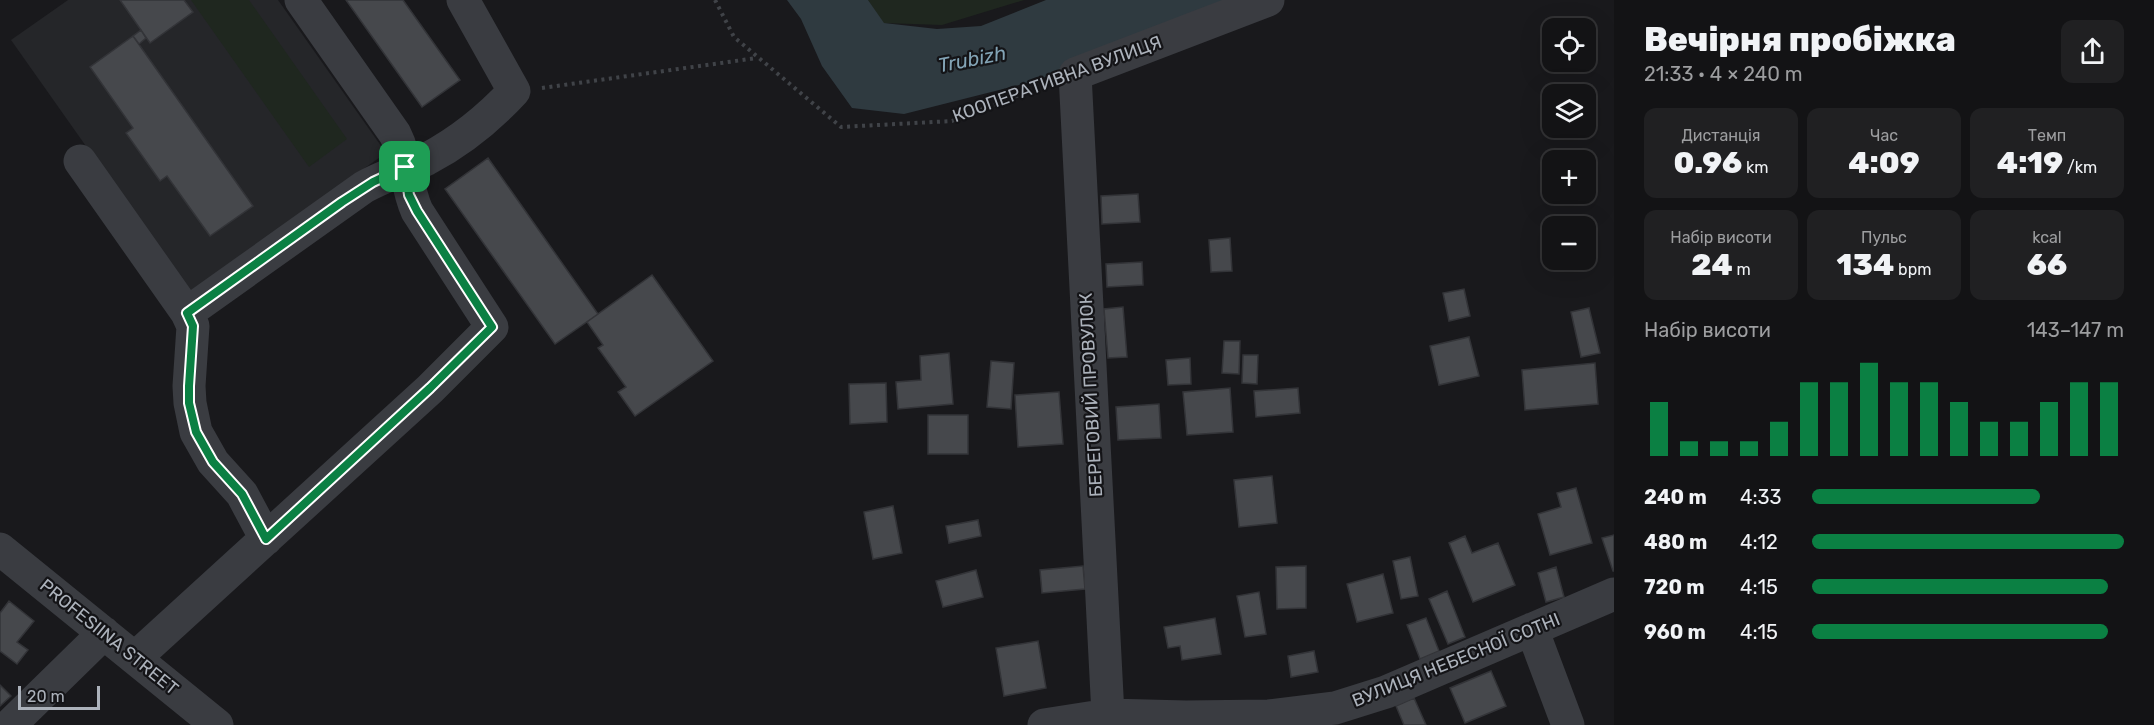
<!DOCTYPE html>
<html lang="uk">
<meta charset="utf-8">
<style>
:root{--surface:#131315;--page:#202022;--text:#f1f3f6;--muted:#9d9ea0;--line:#323234;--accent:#0b8043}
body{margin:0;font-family:Rubik,sans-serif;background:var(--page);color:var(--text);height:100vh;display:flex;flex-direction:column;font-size:22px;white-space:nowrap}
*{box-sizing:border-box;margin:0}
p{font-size:20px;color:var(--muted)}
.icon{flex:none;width:33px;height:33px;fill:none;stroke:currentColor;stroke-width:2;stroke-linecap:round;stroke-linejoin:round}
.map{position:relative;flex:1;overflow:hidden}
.drawer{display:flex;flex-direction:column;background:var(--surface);width:540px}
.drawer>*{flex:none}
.buttons{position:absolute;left:1542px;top:18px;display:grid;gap:12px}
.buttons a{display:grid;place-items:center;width:54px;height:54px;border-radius:12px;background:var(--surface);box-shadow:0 6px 24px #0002,0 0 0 2px var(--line);font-size:30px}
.scale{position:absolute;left:18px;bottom:15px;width:82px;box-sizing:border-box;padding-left:6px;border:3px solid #acb2bb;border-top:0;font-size:16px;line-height:21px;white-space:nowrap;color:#acb2bb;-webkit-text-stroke:4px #141417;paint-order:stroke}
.pin{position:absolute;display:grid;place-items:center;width:51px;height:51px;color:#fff;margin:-26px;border-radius:12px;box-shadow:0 3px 9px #0006}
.round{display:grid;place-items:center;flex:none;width:63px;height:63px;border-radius:12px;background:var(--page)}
.overview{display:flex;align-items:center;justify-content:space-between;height:102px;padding:0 30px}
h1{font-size:33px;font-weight:800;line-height:45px}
.figures{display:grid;grid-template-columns:repeat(3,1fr);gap:9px;height:102px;padding:6px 30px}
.figures div{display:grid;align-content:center;border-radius:12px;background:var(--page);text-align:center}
.figures b{font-size:30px;font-weight:800}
.figures small{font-size:16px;font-weight:400}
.figures p{font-size:16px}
.chart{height:168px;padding:12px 30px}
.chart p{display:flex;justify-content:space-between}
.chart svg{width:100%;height:108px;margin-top:6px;stroke:var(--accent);stroke-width:6}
ul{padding:0 30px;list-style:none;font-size:20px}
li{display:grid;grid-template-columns:96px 72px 1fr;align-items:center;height:45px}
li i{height:15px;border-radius:8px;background:var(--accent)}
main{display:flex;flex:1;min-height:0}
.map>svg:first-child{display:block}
.built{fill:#252629}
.green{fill:#1f271f}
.water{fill:#2f3a40}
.building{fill:#46484c;stroke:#333438;stroke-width:1.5}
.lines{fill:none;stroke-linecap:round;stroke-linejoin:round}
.path{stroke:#404348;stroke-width:4;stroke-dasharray:3 4.5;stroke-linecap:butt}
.minor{stroke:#3a3c41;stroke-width:33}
.route-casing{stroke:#fff;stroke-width:12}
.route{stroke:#0b8043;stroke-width:8}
.labels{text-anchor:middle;stroke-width:4.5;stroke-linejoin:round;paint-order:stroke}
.street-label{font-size:18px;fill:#acb2bb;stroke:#141417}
.water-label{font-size:20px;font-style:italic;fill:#83a4b6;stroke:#141417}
</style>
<main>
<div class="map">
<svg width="1614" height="725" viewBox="0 0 1614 725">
<rect width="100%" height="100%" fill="#19191c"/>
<path class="built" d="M68,0H278L386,153L189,292L11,40Z"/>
<path class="green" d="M191,0H249L347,139L309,167Z
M868,0H1024L942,25L883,23Z"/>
<path class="water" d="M787,0H868L884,23L937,29L981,26L1046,0H1240L1035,81L904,114L852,108L822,66L801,19Z"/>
<path class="building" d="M120,0H184L193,12L150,43Z
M346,0H403L460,80L422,107Z
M141,30L146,38L139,44L133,36Z
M133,36L253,206L210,236L167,176L160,181L126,133L133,128L90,67Z
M488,158L598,314L555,344L445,189Z
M1138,194L1140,222L1102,224L1101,196Z
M1230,238L1232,271L1211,272L1209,240Z
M1142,262L1143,285L1107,287L1106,264Z
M652,275L713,361L635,416L618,392L626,387L598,348L603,345L587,322Z
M1464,289L1470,316L1449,321L1443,293Z
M1123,307L1127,357L1108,358L1104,309Z
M1589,308L1600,353L1581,357L1571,312Z
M1469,337L1479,376L1439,385L1430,346Z
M1224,341H1240L1239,374L1222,373Z
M949,353L953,404L898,409L896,382L921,380L920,356Z
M1243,355H1258L1257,384L1242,383Z
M1190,358L1191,384L1168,385L1166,360Z
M991,361L1014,363L1011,409L987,407Z
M1595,363L1598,404L1525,410L1522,370Z
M886,383L887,422L850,424L849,384Z
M1230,388L1233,432L1187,435L1183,392Z
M1298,388L1300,413L1256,417L1254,391Z
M1059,392L1063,444L1018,447L1015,395Z
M1159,404L1161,438L1118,440L1116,407Z
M928,415H968V454H928Z
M1272,476L1277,523L1239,527L1234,480Z
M1576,488L1592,543L1550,555L1538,514L1561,507L1557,493Z
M893,506L902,553L873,559L864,512Z
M978,520L981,536L949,543L946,526Z
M1614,535V571H1613L1602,538Z
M1465,536L1472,553L1498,543L1515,585L1473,602L1449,543Z
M1410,557L1418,596L1401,599L1393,561Z
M1083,566L1085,589L1042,593L1040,570Z
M1306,566V608L1277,609L1276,567Z
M1556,567L1564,597L1546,602L1538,573Z
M976,570L983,597L943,607L936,581Z
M1383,574L1393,613L1357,622L1347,584Z
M1447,591L1465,637L1448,644L1429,599Z
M1259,592L1266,634L1245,637L1237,596Z
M9,601L34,621L17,642L28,650L17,664L0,651V613Z
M1215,618L1221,654L1182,660L1180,646L1168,648L1164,627Z
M1426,618L1439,651L1420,659L1407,625Z
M1038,641L1046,688L1004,696L996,648Z
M1314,651L1318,672L1291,677L1288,656Z
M1491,671L1506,706L1465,723L1450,688Z
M0,685L11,696L0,706Z
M1414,698L1426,725H1404L1396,706Z"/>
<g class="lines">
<path class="path" d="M715,0L734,37L841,127L952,121L1045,85
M542,88L757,58"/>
<path class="minor" d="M80,161L187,313L364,187C384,176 406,169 427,159C459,142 490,117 514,91L463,0
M187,313L193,326L189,386L190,403L196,432L213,462L242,494L266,539
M0,549L217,725
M1532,629L1568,725
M135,658L430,389L492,327L417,211C405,185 408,159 395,134L301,0
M1108,715L1075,74L1268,0
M10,725L104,633
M1044,725L1108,715L1186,717L1269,716L1335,708L1386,692L1614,594"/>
</g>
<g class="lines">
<defs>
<path id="route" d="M405,167L409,195L417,211L492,327L430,388L266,539L242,494L213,462L196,432L189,403V386L193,326L187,313L342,202L373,182Z"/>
</defs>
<use href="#route" class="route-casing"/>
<use href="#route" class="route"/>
</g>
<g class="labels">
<g class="street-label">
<text transform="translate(1057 79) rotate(-20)" y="6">КООПЕРАТИВНА ВУЛИЦЯ</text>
<text transform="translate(1091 395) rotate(-93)" y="6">БЕРЕГОВИЙ ПРОВУЛОК</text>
<text transform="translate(109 637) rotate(39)" y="6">PROFESIINA STREET</text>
<text transform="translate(1456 660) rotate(-22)" y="6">ВУЛИЦЯ НЕБЕСНОЇ СОТНІ</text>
</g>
<g class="water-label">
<text transform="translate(972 59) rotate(-11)" y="7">Trubizh</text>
</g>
</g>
</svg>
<div class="buttons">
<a><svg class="icon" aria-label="locate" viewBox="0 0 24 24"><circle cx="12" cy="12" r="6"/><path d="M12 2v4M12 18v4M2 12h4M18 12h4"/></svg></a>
<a><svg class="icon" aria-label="layers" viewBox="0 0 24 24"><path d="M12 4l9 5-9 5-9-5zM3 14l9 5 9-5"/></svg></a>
<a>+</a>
<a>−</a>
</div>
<div class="scale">20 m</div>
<div class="pin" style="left:405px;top:167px;background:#1e9e55"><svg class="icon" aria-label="arrive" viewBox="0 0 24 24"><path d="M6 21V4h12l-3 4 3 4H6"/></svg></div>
</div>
<section class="drawer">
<div class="overview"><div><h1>Вечірня пробіжка</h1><p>21:33 · 4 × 240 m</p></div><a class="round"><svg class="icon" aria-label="share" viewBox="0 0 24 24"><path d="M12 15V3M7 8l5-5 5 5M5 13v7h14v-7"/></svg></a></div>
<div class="figures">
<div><p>Дистанція</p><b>0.96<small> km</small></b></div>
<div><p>Час</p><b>4:09</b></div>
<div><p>Темп</p><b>4:19<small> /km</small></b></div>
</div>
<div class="figures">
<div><p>Набір висоти</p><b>24<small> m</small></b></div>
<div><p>Пульс</p><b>134<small> bpm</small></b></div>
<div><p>kcal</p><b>66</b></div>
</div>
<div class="chart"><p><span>Набір висоти</span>143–147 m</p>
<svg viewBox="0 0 160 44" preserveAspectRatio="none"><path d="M5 44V22M15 44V38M25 44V38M35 44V38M45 44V30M55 44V14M65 44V14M75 44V6M85 44V14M95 44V14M105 44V22M115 44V30M125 44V30M135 44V22M145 44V14M155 44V14"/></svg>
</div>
<ul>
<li><b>240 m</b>4:33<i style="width:73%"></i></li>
<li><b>480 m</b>4:12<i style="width:100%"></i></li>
<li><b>720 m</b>4:15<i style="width:95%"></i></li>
<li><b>960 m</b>4:15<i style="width:95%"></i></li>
</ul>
</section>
</main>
